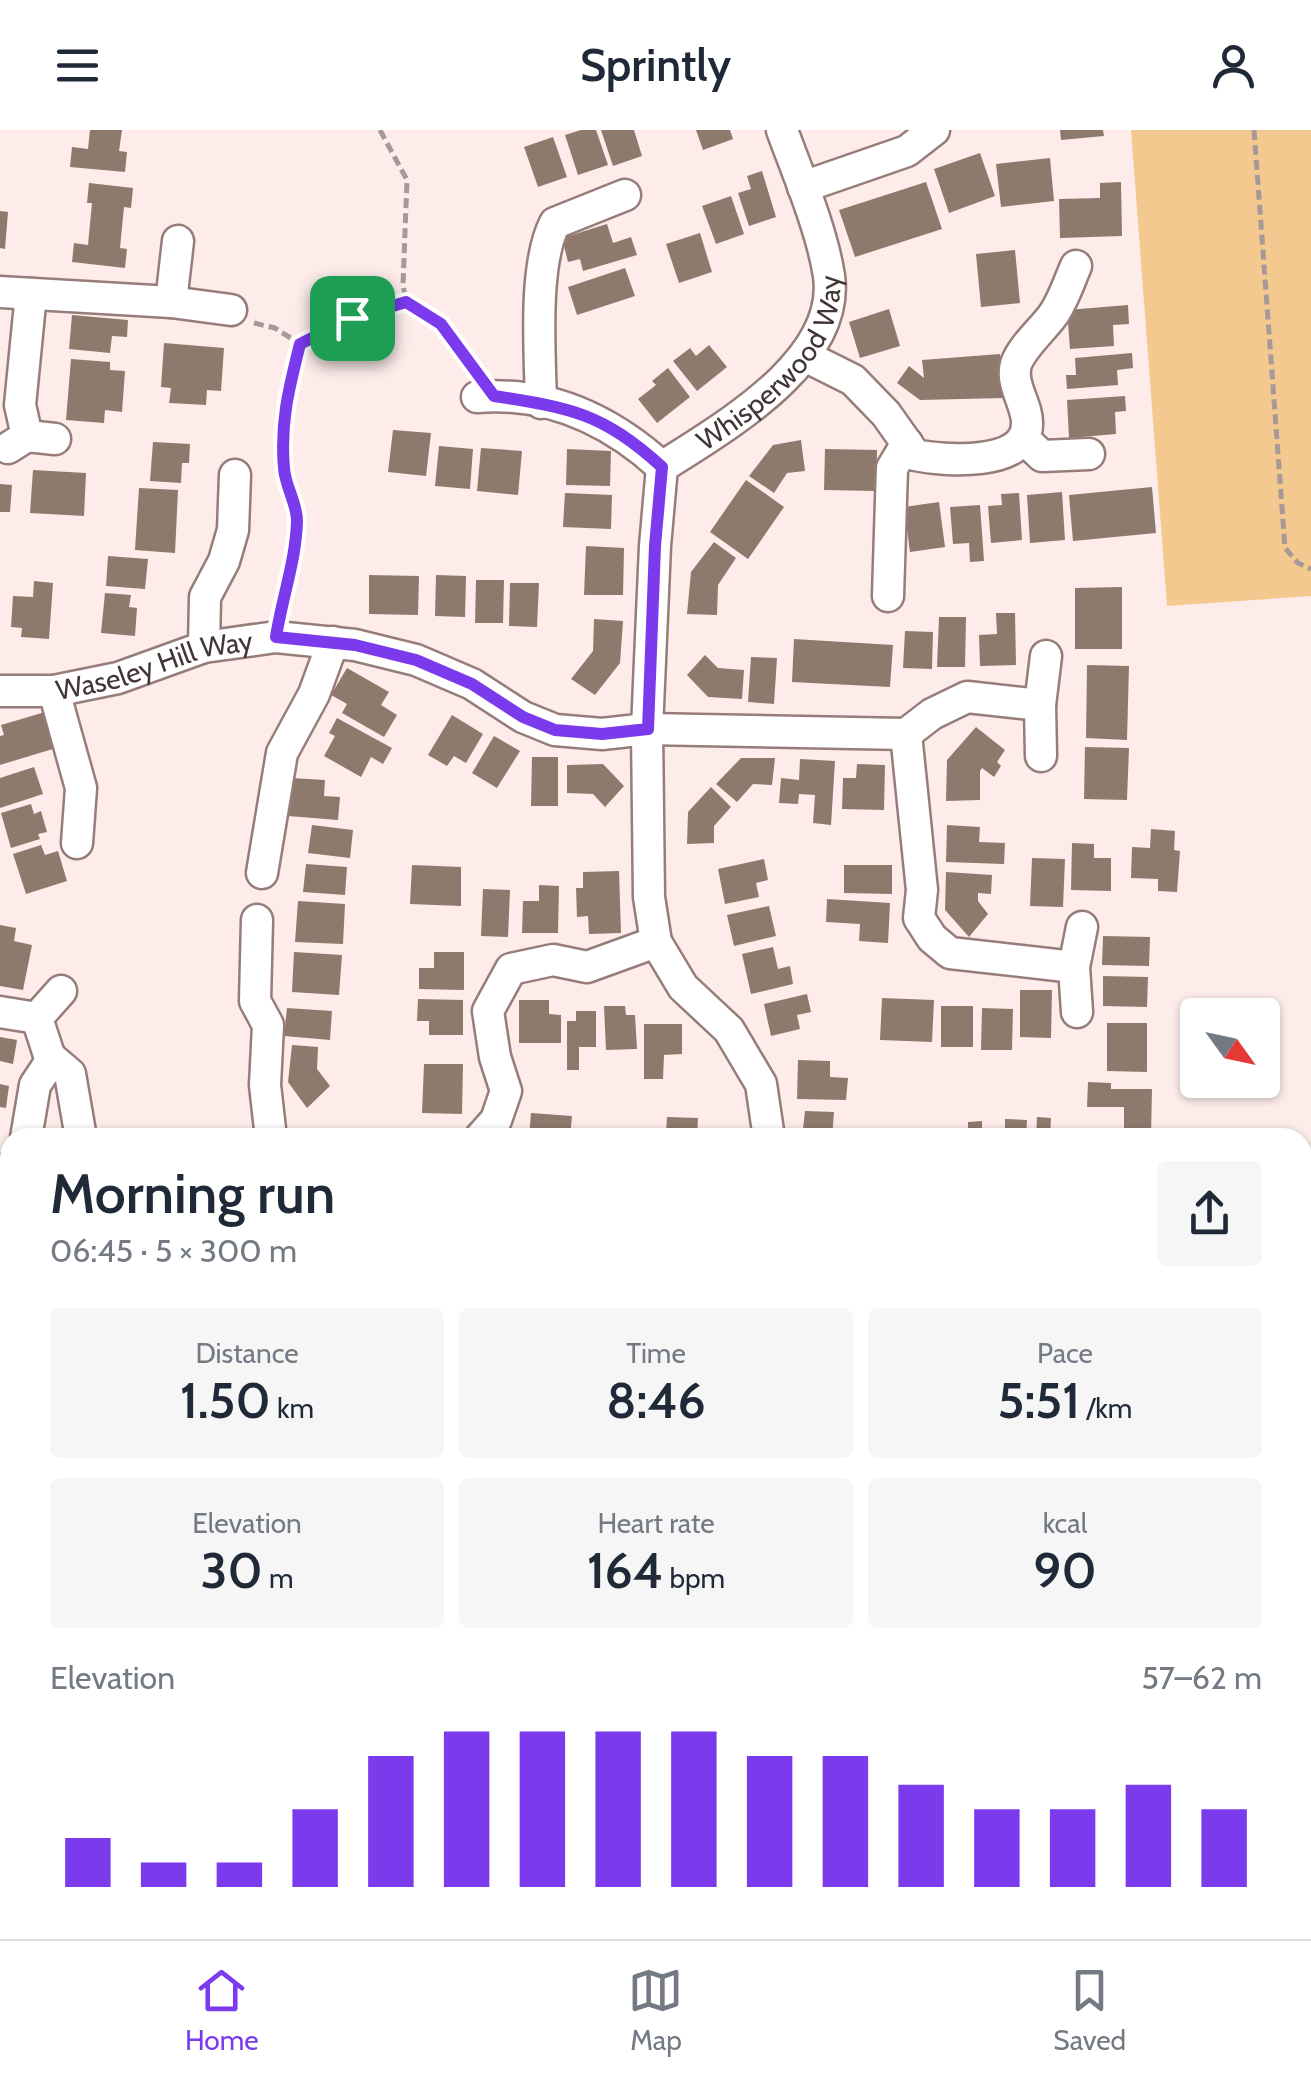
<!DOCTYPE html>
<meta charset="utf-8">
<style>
:root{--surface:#fff;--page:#f6f6f7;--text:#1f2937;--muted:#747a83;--line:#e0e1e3;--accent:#7c3aed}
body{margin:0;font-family:Cabin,sans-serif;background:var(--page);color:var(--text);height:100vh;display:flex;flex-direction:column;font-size:38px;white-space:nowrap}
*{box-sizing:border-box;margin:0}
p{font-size:32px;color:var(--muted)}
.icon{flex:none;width:55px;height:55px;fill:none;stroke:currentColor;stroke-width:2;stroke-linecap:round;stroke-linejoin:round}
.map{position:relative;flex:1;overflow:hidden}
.side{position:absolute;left:0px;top:998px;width:1312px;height:812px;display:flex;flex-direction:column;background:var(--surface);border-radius:30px 30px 0 0;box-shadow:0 2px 8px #0004}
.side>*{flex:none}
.needle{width:65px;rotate:123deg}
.tools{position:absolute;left:1180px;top:868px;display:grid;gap:20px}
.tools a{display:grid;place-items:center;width:100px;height:100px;border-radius:10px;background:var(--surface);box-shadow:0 2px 8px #0004;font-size:50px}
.pin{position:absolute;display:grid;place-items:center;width:85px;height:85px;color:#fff;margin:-42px;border-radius:20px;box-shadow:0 5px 15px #0006}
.round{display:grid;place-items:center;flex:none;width:105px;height:105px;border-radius:10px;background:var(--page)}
.overview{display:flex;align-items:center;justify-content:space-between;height:170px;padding:0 50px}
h1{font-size:55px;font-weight:600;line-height:75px}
.metrics{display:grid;grid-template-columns:repeat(3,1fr);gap:15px;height:170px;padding:10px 50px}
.metrics div{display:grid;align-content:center;border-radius:10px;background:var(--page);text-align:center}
.metrics b{font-size:50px;font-weight:600}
.metrics small{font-size:28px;font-weight:400}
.metrics p{font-size:28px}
.chart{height:280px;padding:20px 50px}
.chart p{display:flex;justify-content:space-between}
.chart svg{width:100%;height:180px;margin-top:10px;stroke:var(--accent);stroke-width:6}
header{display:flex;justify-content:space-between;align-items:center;height:130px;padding:0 50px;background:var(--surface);font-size:45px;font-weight:600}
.tabs{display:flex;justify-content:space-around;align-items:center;height:140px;border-top:2px solid var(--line);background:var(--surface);font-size:28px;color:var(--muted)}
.tabs a{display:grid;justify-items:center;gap:5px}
.tabs .active{color:var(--accent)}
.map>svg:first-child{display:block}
.green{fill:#f3c990}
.building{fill:#8e796d}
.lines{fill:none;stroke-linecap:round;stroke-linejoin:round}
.minor-casing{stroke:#967d7a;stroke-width:35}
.path{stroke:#a79997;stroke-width:5;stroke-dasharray:10 5;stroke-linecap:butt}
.minor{stroke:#fff;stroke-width:30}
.route-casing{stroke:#fff;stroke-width:20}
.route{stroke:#7c3aed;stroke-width:12}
.labels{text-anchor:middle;stroke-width:10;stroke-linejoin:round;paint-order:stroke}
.street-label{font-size:28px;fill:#413635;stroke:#fff}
</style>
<header><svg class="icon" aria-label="menu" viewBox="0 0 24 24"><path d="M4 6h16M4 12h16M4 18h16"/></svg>Sprintly<svg class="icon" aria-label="person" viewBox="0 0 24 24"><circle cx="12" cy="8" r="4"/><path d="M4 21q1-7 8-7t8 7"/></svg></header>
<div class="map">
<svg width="1311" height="1809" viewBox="0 0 1311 1809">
<rect width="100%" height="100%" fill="#fdecea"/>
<path class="green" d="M1131,0H1311V466L1167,476Z"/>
<path class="building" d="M90,0H122L119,21L127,22L125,42L70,37L72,17L88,19Z
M581,0H596L608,35L578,45L565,5Z
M601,0H634L642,26L613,36Z
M696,0H730L733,9L703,20Z
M1060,0H1103L1104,6L1061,10Z
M553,7L567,47L538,57L524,17Z
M980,23L995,66L949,83L934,39Z
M1050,28L1054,71L1001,77L996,34Z
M762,41L776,87L749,96L738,63L751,59L747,46Z
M926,52L942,99L855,127L839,80Z
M1121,52L1122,106L1060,108L1059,69L1100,68V53Z
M89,53L133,58L131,78L124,77L122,97L120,118L127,119L125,138L72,132L74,113L88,115L92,73H87Z
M731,66L744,104L716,114L702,76Z
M0,81L8,82L5,119L0,118Z
M607,94L613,113L631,107L637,125L583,141L580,129L568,132L562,108Z
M700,103L712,142L679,153L666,114Z
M1015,120L1020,173L981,177L976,124Z
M625,138L635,166L577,185L568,157Z
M1128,175L1129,194L1113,195L1114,216L1070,219L1067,180Z
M889,179L900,216L860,228L849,192Z
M72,185L128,190L127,207L112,206L110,223L69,219Z
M164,213L224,218L221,261L207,260L206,275L169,273L171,258L161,257Z
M709,215L727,237L697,261L673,231L690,218L696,226Z
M1132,223L1133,238L1117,240L1118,255L1067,259L1066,245H1076L1075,228Z
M1000,224L1003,268L920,270L897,253L909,236L924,248L922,230Z
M71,229L110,232V240L125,241L122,282L105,280L104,293L66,290Z
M668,238L690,267L657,293L638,269L656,255L652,251Z
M1125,266L1126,281L1115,282L1116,304L1069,308L1067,270Z
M393,300L431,303L426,346L388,342Z
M801,310L805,341L787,343L774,363L749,346L773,315Z
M153,312L190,314L189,333H182L181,353L150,351Z
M439,316L473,319L470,359L435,356Z
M481,318L522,321L518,365L477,361Z
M567,319L611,321L610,356L566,355Z
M825,319L877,320L876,361L824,360Z
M33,340L86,343L84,386L30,383Z
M746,350L784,377L748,429L710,402Z
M0,354L12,355L10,382H0Z
M1152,357L1156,403L1073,411L1069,365Z
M139,358L178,360L175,423L135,420Z
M1062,362L1065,410L1030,413L1027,365Z
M565,363L612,365L611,399L563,397Z
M1019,363L1022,410L991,413L988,376L1002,375L1001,364Z
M939,372L945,417L910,422L904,377Z
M980,375L984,431L970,432L969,413L953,414L950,377Z
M714,412L736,428L718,455L717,485L687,484L691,442Z
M586,416L624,418L623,465H584Z
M108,426L148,429L145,459L106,456Z
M369,445L419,446L418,485L369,484Z
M436,445L466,446L465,487L435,486Z
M476,450H504L503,493H475Z
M34,451L53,453L49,509L21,507L22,498L11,497L13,466L33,467Z
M510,453H539L537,497L509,496Z
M1122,457V519H1075V458Z
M105,463L131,465L129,477L137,478L135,506L101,503Z
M996,483H1015L1016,535L980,536L979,505L997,504Z
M939,487H966L965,537H937Z
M594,489L623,491L620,533L595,565L571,549L593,521Z
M905,501L933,502L932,539L903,538Z
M794,509L893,515L890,557L792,552Z
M705,525L718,538L744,540L742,569L708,567L687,545Z
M751,527L777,528L774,574L748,572Z
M1087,535L1129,536L1127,610L1086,608Z
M347,538L389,562L381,575L397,585L384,607L342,583L347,574L331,565Z
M45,582L56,618L0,635V606L4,605L1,595Z
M452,585L483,604L466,633L454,626L447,636L428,625Z
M337,588L392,618L383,634L371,627L361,647L324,626L335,606L329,603Z
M976,597L1005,620L997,632L1001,636L994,647L982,638L980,641V670L946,671L947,630Z
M494,606L520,621L497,658L472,643Z
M1085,617L1129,618L1127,670L1084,669Z
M532,627H558V676H531Z
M741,628H775L772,655L753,654L737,672L716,654Z
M800,629L835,631L831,695L813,693L815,665L799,664L798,674L779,673L781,648L799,650Z
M603,634L624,656L605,677L593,664L567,663V635Z
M857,634L885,635L884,680L842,679L843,648H856Z
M34,637L43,664L0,678V648Z
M291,648L325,650L324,666L340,667L338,690L288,686Z
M711,657L731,677L714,696V713L687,714L688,682Z
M31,674L34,684L41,681L47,702L38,704L40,709L11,718L1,683Z
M312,695L353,700L350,728L308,723Z
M947,695L980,697L979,712L1005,713L1004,734L946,732Z
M1151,699L1175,701L1174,720L1180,721L1177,762L1158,761V749L1131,748L1132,717L1150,718Z
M1072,713L1094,714V728H1111V761L1071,760Z
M41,715L45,725L58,721L67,751L26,764L13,724Z
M1032,728L1065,729L1063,777L1030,776Z
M764,729L768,750L756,753L759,767L725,774L718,739Z
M306,734L347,737L345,765L303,762Z
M412,735L461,737V776L410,774Z
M844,735H892V764L844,763Z
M619,741L621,803L589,804L588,786L577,787L576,758H583V742Z
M946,742L992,745L991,764L978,763V771L988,784L969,807L945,780Z
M539,755L559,756L558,803H522L523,771H539Z
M483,759L510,760L508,807L481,806Z
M827,769L890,773L888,813L859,811L860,794L826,792Z
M298,771L345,774L343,814L295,812Z
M769,776L776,806L734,816L727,785Z
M0,795L16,798L14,811L32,815L23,860L0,856Z
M1103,806L1150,807L1149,836L1102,835Z
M773,817L778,839L790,836L793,854L751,864L742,824Z
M294,822L342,825L339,865L292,862Z
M434,822H464V860L419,859V838H434Z
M1103,846L1148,847L1147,877L1103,876Z
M1020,860H1052L1051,908L1020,907Z
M807,864L811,882L797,885L800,899L771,906L764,874Z
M882,868L934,870L932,912L880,910Z
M418,869L463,870V905H429V891H417Z
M519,870H549V884L561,885V913H519Z
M604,876H625L626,885H635L637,919L606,920Z
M941,876H973V917H941Z
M287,878L332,881L330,910L284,906Z
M982,878L1013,879L1012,920H981Z
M576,881H596V917H579V940H567V891H576Z
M1107,893H1147V942L1107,941Z
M644,894H682V924L664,925L663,949H644Z
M0,907L17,910L13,934L0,931Z
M292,915L318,917L317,939L330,956L307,978L288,952Z
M798,930L830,931V947L848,948L846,970L797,969Z
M424,934H463L462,984L422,983Z
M1088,952L1111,953V959H1152L1151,1006L1124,1005V977H1087Z
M0,954L9,956L6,978L0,977Z
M805,981L834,982L832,1008H802Z
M531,983L572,986L570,1008H529Z
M667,987L698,988L697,1008H651V1002L666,1003Z
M1037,987L1051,988L1050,1008H1036Z
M1005,989L1027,990L1026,1008H1005Z
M982,991V1008H958V1003H968V992Z
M920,998H941L940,1008H919Z"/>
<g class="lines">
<defs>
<g id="minor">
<path d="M803,57L907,21L934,0"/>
<path d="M0,162L171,172L231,180"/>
<path d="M171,172L178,111"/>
<path d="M805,226L853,250L886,284L915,325C943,331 1027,337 1027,294C1028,275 1010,255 1016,234C1022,217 1042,200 1053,185C1063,171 1069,152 1076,136"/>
<path d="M477,267C549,261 610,290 662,337"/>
<path d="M541,273C540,224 533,135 555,93L625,65"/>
<path d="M27,306L20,275L31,164"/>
<path d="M1024,309L1042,326L1089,324"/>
<path d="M8,318L27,306L55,309"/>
<path d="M888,466L892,338L907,313"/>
<path d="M204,517L205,467L224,431L233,400L235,345"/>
<path id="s1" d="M0,561H54L118,548L204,517L276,507L355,515L416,530L472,554L523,587L555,600L602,604L647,599L906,604L932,584L967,567L1040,575"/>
<path d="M54,561L81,658L77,713"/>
<path d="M906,604L922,760L919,788L932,808L950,823L1074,837"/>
<path d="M1041,626L1040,575L1046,526"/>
<path d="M262,743L282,623L314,564L333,512"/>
<path d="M257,790L255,871L268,895L265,955L271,1008"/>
<path d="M0,882L37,888"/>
<path d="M1077,882L1074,837L1082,797"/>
<path d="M49,926L70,944L81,1008"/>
<path d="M26,1008L35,955L51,931L37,888L61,861"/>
<path d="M480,1008L496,990L506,961L495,927L488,881L511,839L553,830L587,837L656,812"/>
<path id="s2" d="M769,1008L761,954L729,900L683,857L656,812L649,767L647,599L655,416L662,337C722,298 841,232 829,146C822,100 798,44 782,0"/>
<path d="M0,1052L10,1037"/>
</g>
</defs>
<use href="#minor" class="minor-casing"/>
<path class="path" d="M380,0L407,50L403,155L406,172
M1254,0L1285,418L1298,433L1311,439
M254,193L275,198L300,214L351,188L406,172L441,193L475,239
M280,479L294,426L297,385L284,344L282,288L300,214"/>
<use href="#minor" class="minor"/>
</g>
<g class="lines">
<defs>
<path id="route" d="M406,172L441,194L494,266C572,278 602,283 662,337L655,416L648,599L602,604L555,600L523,587L472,554L416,530L355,515L276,507C282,468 296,430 297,391C297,373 285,356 284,338C280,292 289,258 300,214L352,188Z"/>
</defs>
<use href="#route" class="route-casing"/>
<use href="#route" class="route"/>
</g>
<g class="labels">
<g class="street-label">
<text dy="10" stroke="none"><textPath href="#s2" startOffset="865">Whisperwood Way</textPath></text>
<text dy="10" stroke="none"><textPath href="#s1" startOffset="158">Waseley Hill Way</textPath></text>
</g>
</g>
</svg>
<div class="tools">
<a><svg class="needle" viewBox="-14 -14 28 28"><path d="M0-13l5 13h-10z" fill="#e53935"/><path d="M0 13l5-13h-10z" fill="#747a83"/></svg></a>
</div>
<div class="pin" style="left:352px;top:188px;background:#1e9e55"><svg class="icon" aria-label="arrive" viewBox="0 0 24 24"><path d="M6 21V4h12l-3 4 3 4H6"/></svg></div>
<section class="side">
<div class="overview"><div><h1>Morning run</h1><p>06:45 · 5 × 300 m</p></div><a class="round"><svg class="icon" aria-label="share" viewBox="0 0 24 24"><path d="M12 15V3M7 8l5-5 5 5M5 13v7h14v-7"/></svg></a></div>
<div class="metrics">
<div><p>Distance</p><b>1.50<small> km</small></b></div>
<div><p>Time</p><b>8:46</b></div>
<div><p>Pace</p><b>5:51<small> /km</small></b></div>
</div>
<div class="metrics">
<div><p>Elevation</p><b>30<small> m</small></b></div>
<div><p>Heart rate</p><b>164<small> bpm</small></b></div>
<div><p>kcal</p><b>90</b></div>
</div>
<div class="chart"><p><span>Elevation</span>57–62 m</p>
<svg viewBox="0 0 160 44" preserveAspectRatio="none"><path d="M5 44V32M15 44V38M25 44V38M35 44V25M45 44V12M55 44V6M65 44V6M75 44V6M85 44V6M95 44V12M105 44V12M115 44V19M125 44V25M135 44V25M145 44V19M155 44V25"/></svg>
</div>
</section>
</div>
<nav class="tabs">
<a class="active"><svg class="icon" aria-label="home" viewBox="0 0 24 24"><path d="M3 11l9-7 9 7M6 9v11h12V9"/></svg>Home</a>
<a><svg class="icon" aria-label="map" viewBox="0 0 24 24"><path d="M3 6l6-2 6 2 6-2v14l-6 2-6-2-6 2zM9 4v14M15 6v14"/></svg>Map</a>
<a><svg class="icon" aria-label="saved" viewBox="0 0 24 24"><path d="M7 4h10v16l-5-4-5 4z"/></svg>Saved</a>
</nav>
